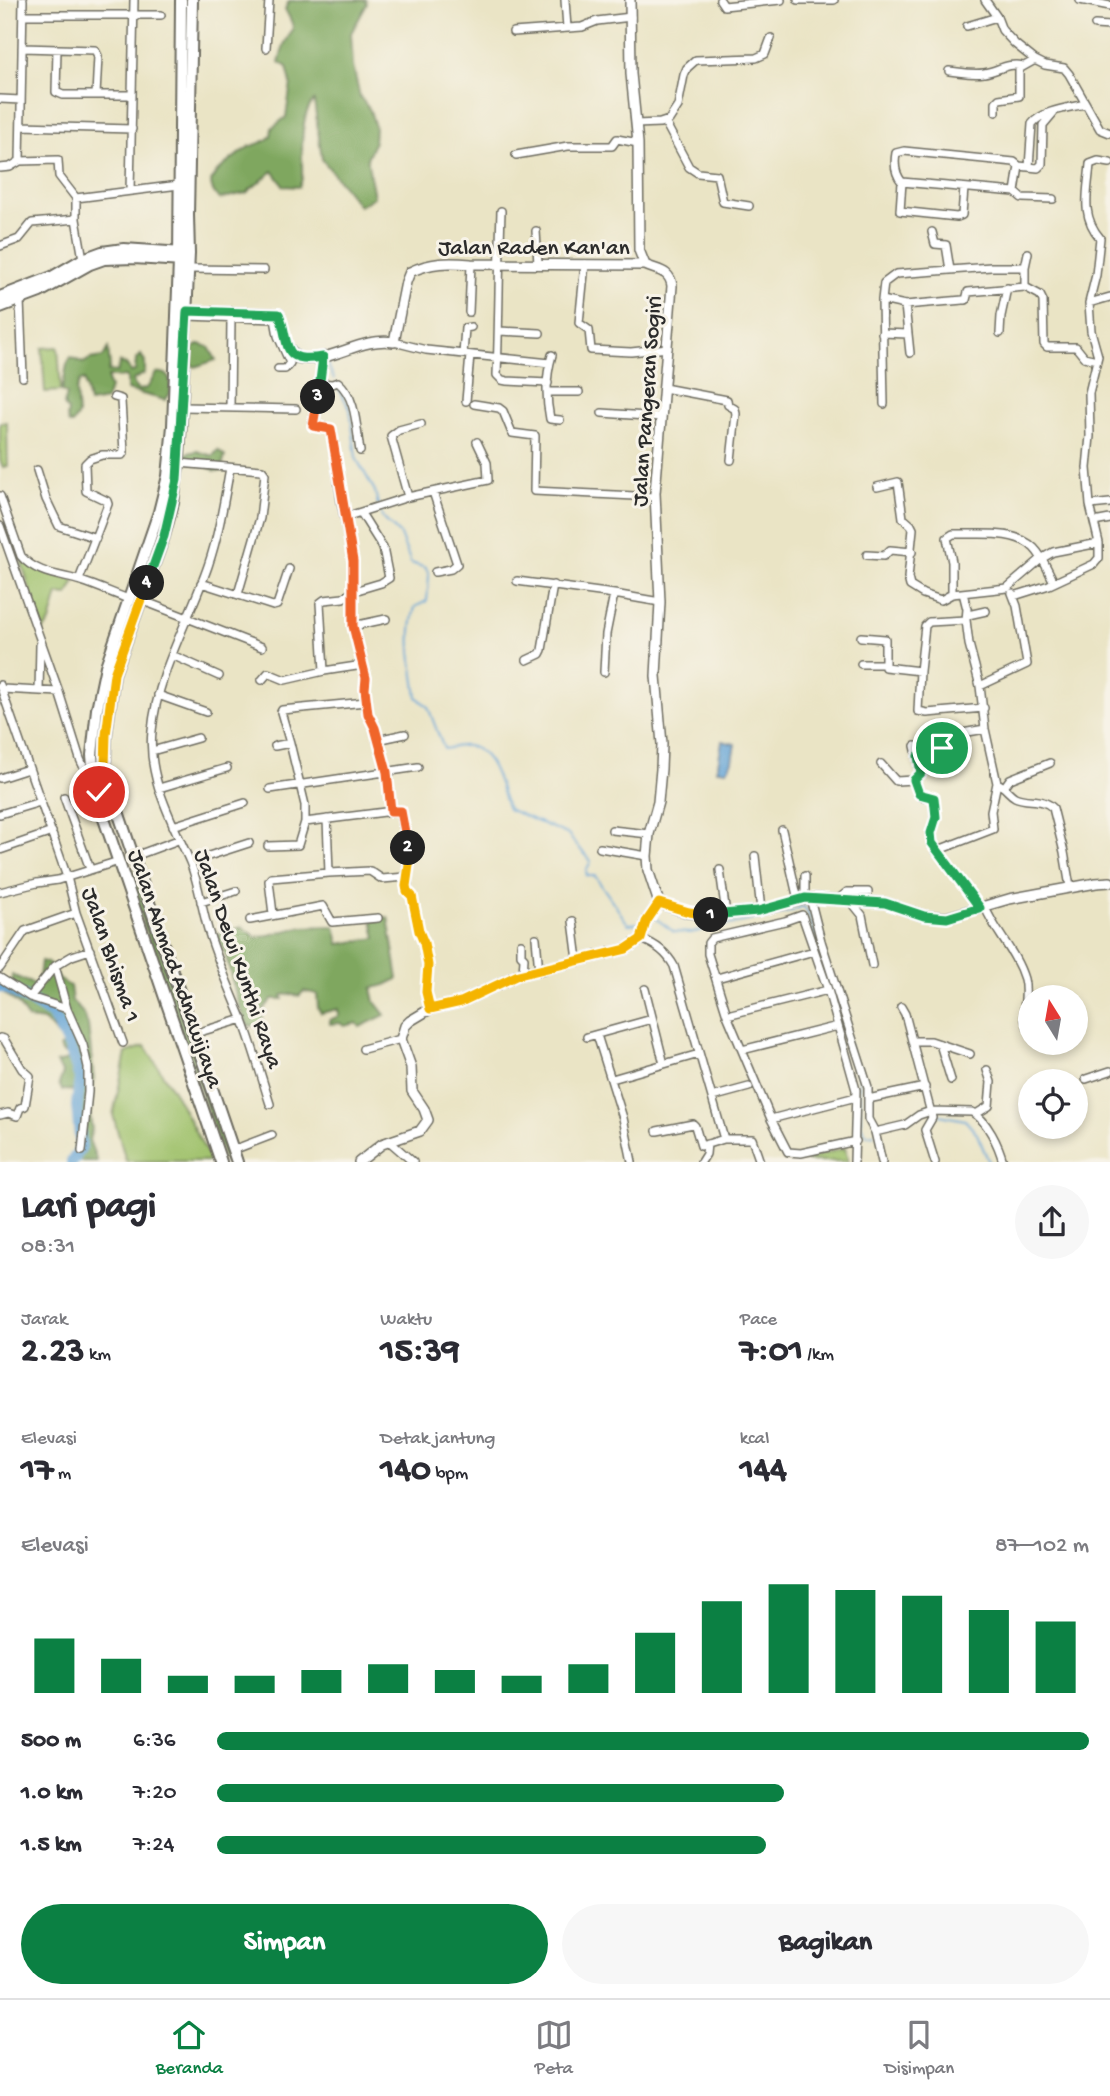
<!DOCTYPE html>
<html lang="id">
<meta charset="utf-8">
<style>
:root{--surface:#fff;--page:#f7f7f7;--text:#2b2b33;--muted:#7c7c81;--line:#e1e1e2;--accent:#0b8043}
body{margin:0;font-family:"Gochi Hand",sans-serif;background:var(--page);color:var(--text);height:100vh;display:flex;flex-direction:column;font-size:26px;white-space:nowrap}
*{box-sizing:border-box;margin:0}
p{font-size:23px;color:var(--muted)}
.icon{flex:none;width:38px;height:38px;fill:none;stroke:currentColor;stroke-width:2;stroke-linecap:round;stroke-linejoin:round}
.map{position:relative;height:1162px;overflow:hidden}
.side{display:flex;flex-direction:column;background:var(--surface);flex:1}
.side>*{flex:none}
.needle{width:46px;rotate:349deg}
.tools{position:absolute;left:1018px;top:985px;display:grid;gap:14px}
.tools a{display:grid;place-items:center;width:70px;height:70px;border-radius:50%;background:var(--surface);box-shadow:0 4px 10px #0003;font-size:35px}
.pin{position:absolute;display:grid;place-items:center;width:60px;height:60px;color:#fff;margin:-30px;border:4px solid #fff;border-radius:50%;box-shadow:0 2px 7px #0007}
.km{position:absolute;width:35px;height:35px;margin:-18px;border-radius:50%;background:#222;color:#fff;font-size:19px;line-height:35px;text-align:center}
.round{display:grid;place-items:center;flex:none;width:74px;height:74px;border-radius:37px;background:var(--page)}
.head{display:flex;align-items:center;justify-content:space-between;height:119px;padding:0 21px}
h1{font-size:38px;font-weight:700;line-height:52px}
.metrics{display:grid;grid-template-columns:repeat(3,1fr);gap:10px;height:119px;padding:7px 21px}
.metrics div{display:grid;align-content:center}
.metrics b{font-size:35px;font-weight:700}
.metrics small{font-size:19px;font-weight:400}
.metrics p{font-size:19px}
.chart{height:196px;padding:14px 21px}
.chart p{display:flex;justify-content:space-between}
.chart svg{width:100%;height:126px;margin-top:7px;stroke:var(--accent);stroke-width:6}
.cta{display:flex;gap:14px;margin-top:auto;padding:14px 21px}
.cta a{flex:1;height:80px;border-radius:42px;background:var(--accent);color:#fff;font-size:28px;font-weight:700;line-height:80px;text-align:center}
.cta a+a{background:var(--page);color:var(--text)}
ul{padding:0 21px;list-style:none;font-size:23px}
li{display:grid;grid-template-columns:112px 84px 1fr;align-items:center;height:52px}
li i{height:18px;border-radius:9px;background:var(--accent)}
.menu{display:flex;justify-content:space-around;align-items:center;height:98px;border-top:2px solid var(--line);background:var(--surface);font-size:19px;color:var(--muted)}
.menu a{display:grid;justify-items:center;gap:4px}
.menu .active{color:var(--accent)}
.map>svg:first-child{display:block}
.green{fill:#9fc16b;stroke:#65764b;stroke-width:2}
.forest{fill:#7fa75f;stroke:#556945;stroke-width:2}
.water{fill:#62a3d5;stroke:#466780;stroke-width:2}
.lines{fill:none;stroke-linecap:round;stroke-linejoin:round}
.stream{stroke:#62a3d5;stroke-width:2}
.river{stroke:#62a3d5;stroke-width:12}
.minor-casing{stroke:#6e6c61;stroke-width:10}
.tertiary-casing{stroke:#6e6c61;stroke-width:12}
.primary-casing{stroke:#6e6c61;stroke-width:14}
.minor{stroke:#fff;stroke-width:7}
.tertiary{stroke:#fff;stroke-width:9}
.primary{stroke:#fff;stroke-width:10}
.split-1-casing{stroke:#fff;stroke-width:14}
.split-2-casing{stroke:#fff;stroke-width:14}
.split-3-casing{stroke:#fff;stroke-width:14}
.split-4-casing{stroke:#fff;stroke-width:14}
.split-5-casing{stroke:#fff;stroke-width:14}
.split-1{stroke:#22a559;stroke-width:9}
.split-2{stroke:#f5b400;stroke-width:9}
.split-3{stroke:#f0652b;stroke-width:9}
.split-4{stroke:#22a559;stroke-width:9}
.split-5{stroke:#f5b400;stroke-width:9}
.labels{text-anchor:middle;stroke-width:6;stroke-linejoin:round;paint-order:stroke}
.street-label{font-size:23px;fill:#2b2b2b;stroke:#f7f3e8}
</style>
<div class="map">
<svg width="1110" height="1162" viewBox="0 0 1110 1162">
<rect width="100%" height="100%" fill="#f7f3e8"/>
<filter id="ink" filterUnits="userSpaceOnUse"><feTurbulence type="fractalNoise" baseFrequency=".0143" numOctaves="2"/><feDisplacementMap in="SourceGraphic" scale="14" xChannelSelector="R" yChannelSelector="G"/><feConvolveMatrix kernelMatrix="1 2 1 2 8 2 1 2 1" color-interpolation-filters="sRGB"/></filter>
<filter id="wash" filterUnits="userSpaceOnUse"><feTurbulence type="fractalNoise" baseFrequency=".00686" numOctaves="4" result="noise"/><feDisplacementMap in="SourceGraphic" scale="28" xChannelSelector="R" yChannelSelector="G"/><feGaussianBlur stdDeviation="1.57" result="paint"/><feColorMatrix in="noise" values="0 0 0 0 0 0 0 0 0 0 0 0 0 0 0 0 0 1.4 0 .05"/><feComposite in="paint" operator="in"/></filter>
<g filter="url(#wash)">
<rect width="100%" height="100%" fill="#eae4c5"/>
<path class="green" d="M58,347L61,391L45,392L42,348Z
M7,422L8,466L3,467L0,460V423Z
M21,561L75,581L68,595L58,594L50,622L43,631Z
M145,1046L177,1097L211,1161H126L113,1115L126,1053Z
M845,1148L848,1161H807L806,1159Z"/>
<path class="forest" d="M366,0L367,4L351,33L353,66L360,97L370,110L375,127L374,143L367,158L374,197L359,206L322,159L314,101C298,115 303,159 302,179L299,187L284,186L273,171L246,193L219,199C201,180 217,172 232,159C238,155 244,149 251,146C259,143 265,143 271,136L272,128L286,117L291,83L287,67L279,62C281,57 282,50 284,45C294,25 297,32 285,9L289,1Z
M200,344L209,347L216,360L195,367L191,364V349Z
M108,348L110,367L108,371L117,372L120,362L127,365L131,372L135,371L136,360L141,355L145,362V373L133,380L135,387L138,390C151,390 150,381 156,373C172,371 171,382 170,394L165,400L127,390V377H108V384L110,388L106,400L89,403L84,380L80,381L76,391L78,415L72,424H69L67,417L68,411L64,405L67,394L62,391L67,364L71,357L83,363L90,359L103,357Z
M218,450L225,456L221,469L226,471H215L213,469L184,461L187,453L197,451L213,456Z
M127,868L132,870L233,1161H225L125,869Z
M388,917L398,979L386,985L372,988L375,1002L385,1015L360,1027L357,1023L344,1026L340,1023L330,1024V1020L339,1016L338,1009L321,1013L318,1008L317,994L304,991L299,996L289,994L282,995L283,999H272L262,1011L263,1022L257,1026H248C237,1003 232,980 226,956C223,948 219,943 217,935L242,927L257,938L301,927L335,926L339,944L376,938L372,919Z
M41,961L49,963L60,980L70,986L72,1001L83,1013L88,1025L94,1081L90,1115L92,1129L89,1140L97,1161H75L81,1154L82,1121L75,1120L78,1107L83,1101L80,1091L62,1090L59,1084L63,1073L56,1063L73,1059L62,1052L60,1047L63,1045L61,1039L45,1021L28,1019L18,1004L3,992V984L12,982V975L38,986Z"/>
<path class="water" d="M722,741L735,744L732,761L727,770H717Z"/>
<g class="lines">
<path class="stream" d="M296,344L308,356
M325,363H327L334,379
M336,384L350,409L356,458L375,491L378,505
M380,510L382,517L400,535L411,563L426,568L429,575L427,601L415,607C406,640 413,664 417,697L428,707L444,749C451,748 460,745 467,746C494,750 499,788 508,809L569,835C575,847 584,851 591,861L586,871L587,876H595L628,924L643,923
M654,917L674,932L690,933L789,912L803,906C811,912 817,946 820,958
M844,1033L859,1077L861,1126L867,1135L874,1134
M935,1114L965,1120L977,1134L989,1162"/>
<path class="river" d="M0,986L9,989L52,1014L70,1048L80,1078L77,1106L81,1147L72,1162"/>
</g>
</g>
<g filter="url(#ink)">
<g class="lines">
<defs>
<path id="minor" d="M565,0L567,28
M720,0L724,6L781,0
M798,0H834
M985,0L997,17L1002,30L1015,44L1035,60L1045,65L1064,68L1069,74L1100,129L1110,133
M1080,0L1110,6
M23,15H161
M1095,25L1110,26
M967,26L997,17
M513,32L582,27L597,21L631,17
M22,48L95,50L98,56L96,95
M266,48L269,0
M57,49L56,92L63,95H132
M949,71C961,72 972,75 984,73C998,71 1008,62 1023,66
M0,99L21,100
M996,112V102L999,99L1019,96V69L1035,60
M665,122L689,167L698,173L717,175L723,202L749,206
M636,124L660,123L669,120L678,106L684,75L687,68L696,60L756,58L765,54L771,38
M21,126L132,129
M516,155L568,146H612L617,139L638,143
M20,161L23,0
M20,161L58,160L59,176L76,198V219L83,259
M1019,166L1015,192L902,182C895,174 894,164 896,153L904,151L1014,162L1019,166L1038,168L1042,164L1043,125L1054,112
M1029,167L1032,124C1043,110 1069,108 1085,104
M0,168L10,167L20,161
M902,182L900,211L957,217L962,215L964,188
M130,191L134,0
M1015,192L1022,198L1053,199
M76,198L179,185
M501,211C499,266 499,320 497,375L502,380L507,381L548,383
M536,231L538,264
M932,232L935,244L946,245L950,270
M0,246L19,239L32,223L76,219
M585,264L579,323L589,330L591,350L631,352L668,348
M1025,267L1028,253
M189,269L264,270
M20,300L23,377
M882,300L905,305L963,300H966L968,292L1025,287
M1089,303L1110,297
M905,305L910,353
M469,312L471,264
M187,316L275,319L278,336L290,363L285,369H278
M499,331L540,333
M882,333L908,334
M1000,333L1001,316L1007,288
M394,342L426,350L550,363
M463,354L465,328L471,327
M552,355C546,375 546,399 550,419L560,420
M323,357L313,426L329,428L332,432L341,501L353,561V626L366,678L365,689L368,714L375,728L387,772L391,811
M320,383L332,384L338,382C357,398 356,428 360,451
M664,388L727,400L728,405L735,409L736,414L731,460
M548,392H579
M466,401L470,355
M474,404L499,408L503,411L512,433L535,436L534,491L655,497
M884,404L882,300L884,283L896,274L991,267H1025V287L1040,295L1043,301L1044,344L1047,347H1076L1084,357L1097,360
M182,407L296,409
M230,408L231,318
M602,413L661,417
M179,463L262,470L265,474L260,518L238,594
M230,468C224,501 219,534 208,566C189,621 157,673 152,731C147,778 172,821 190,862C200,886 202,914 211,939C220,966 231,992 242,1018C253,1046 261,1076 270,1104
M37,470L46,499L59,526L96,538
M877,487L898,482L903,518L911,525L913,529L908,578L910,586L923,594L941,600L952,594L1007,588L1041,559L1053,552L1099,543
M433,492L457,564L451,569L435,572
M0,496L21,556C36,574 61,575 81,581C97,586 112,593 128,599
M408,497L391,436L399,430L421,424
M1090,505L1110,503
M345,517L408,497L488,480L487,463L477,442
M1094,522L1110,519
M0,526L59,692L80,759L85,770L94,777
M867,555L884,556L890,550L912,552
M79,580L108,504L107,501L86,491L85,464L90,459L102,455H122L124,452L121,401V399L114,397
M517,581L614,594
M201,583L273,606L277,605L289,569
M963,593L967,609L966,620L969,644L980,686L985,729L997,783C1005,786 1008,793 1015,797C1028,803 1042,797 1053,808L1064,852L1070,887
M952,594V562L947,538L953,534C978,535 1015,529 1034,548C1043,557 1048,571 1054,582
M1014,596L1049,585L1094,564L1099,558V543L1090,505L1087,468L1090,436L1089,393L1098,356L1091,331L1089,303L1096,275L1100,238C1080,215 1088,192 1090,164L1098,161L1110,163
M141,600L262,647
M968,615L986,611
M353,626L386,619
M861,637L885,639V667L920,671L925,626L929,622L966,620
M172,655L219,676
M527,660L540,654L542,650L553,585
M861,664H883
M324,671L363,665
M920,671L918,711L927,713L984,708
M604,672L606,634L614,594L660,602
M262,680L268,673L285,680L324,671L320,603L324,600L343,598L354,591L381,583L389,578L383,548L361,513
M0,685L67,877L76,913L123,1043
M980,686L1027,664L1017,606L1012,593
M2,689L59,692
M39,691L40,645
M158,695L206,712
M377,740L405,734
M290,743L281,712L282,710L366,702
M275,746L290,743L305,805V822
M915,746L921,772L914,780L921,796L934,798L935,817L931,833L932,843L980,908
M152,751L198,738
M918,756L941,751L943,741L951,735L985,729
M881,764L896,781L914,780
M0,778L28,769
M1005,786L1010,779L1050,763
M159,788L227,768
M270,789L418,767
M64,797L90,869
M0,814L40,802
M173,826L245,803
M612,830L649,834
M782,830L798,900
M268,846L298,845L305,822L401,810L409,861L407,891L412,896L418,927L424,943L428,965L426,992L430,1009
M600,848L647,856
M0,850L52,832
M936,851L993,829L991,811L997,783
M135,856L178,840
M755,856L761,910
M190,862L249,843
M720,870L726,914
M329,873L370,871L382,879L406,877
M805,876V898
M0,892L37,883L58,880L119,861
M810,898L821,941L868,1087V1119L875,1132L882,1162
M850,900L862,915L872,965
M836,901L847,892H868
M201,902L236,891
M985,907C995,932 1016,952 1024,979C1029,998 1018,1014 1031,1032
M273,914L269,881L271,878L329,873L327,819
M250,920L323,906L332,922L378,918
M573,921L578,960
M536,938L539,971
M641,939C655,944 667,953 674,966L724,1139
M521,944V955L524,958L523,975
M0,968L25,931L76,913
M0,978L30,997L67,1009
M717,978L814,951
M645,989L664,1064
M30,997L55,966
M901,1007L905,1014L931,1113L932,1118L925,1130L935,1162
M727,1015L828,990
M193,1034L243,1019
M597,1035L623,1118L632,1162
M587,1037L652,1019
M0,1038L4,1039L22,1069L30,1076L25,1106L20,1108L17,1116L8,1113L0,1115
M912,1041H931L970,1054
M1039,1043V1044
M940,1044L951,1080
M363,1049L401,1039
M742,1050L838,1026
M612,1079L699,1054
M1086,1079L1110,1071
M712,1097L749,1087
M868,1099L925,1087
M976,1114L989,1106L991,1082L987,1070
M771,1119L856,1097
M657,1131L693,1124L695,1126L701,1146L724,1139H752L760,1162
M875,1132L905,1125L919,1115L931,1111L972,1112C987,1120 999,1146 1003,1162
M389,1141L413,1162
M233,1150L272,1135
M82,1151L88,1092V1067L83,1045L67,1009L55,966L72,956L90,950
M701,1162L706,1154L707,1144
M854,1162L856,1090L828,990L802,915L785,921L712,938L708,943V954L727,1015L771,1119L788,1152L801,1153L856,1141"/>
<path id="tertiary" d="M630,0L631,74L638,143L639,250L645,265C658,271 670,270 672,286L655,493L660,602L656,676L662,744L661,769L658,802L649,834L647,856L648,870L659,903
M187,311L279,314L283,337L288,347L297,358C330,365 360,336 394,342L406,282L410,272C431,262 448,262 471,264L645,265
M659,903L689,913L713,915L758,911L810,898L885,903L924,916L947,917L1009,899L1096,883L1110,882
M359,1162L382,1144L420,1131L428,1120L424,1109L412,1091L411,1067L401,1039L405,1026L410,1021L430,1009L461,1002L518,975L626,949L641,939L646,922L659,903"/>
<path id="primary" d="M181,0L179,261L173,426L168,476L159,512L106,666L97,709L92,755L94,777L102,813L221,1162
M192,0L188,215L189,254L179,459L173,503L164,536L114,674L106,735L105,767L108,782L237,1162
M0,297L52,277L83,259L102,252L124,249L183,253
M0,307L40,292L90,264L104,259L134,258L183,261"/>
</defs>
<use href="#minor" class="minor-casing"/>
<use href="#tertiary" class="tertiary-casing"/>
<use href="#primary" class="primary-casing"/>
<use href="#minor" class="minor"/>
<use href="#tertiary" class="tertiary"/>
<use href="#primary" class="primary"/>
</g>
</g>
<g class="lines" filter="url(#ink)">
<defs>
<path id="split-1" d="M711,915L758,911L805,898L885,903L924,916L947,918L980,908L932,843L931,833L936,817L934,798L919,794L914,780L921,773L918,756L936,753L942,748"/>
<path id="split-2" d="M408,848L409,865L406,886L407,891L412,896L419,931L424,943L428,965L426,992L430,1009L461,1002L518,975L626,949L641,939L646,922L659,903L689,912L711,915"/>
<path id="split-3" d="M318,397L313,426L331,429L353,561V626L366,678L365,689L368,714L375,728L387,772L391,811H401L408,848"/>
<path id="split-4" d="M147,583L164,536L177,480L187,311L279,314C291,343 278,364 323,357L318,397"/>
<path id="split-5" d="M99,792L107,791L109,785L105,767L106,735L114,674L147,583"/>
</defs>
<use href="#split-1" class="split-1-casing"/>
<use href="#split-2" class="split-2-casing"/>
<use href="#split-3" class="split-3-casing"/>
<use href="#split-4" class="split-4-casing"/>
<use href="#split-5" class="split-5-casing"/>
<use href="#split-1" class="split-1"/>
<use href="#split-2" class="split-2"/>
<use href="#split-3" class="split-3"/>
<use href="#split-4" class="split-4"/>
<use href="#split-5" class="split-5"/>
</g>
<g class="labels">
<g class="street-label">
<text x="534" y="254">Jalan Raden Kan'an</text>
<text transform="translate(645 401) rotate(-86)" y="8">Jalan Pangeran Sogiri</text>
<text transform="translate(113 954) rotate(71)" y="8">Jalan Bhisma 1</text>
<text transform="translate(240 958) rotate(71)" y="8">Jalan Dewi Kunthi Raya</text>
<text transform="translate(177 968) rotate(71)" y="8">Jalan Ahmad Adnawijaya</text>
</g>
</g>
</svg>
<div class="tools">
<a><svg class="needle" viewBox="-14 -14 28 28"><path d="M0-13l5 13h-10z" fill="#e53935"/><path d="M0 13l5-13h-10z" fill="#7c7c81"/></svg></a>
<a><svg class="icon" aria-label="locate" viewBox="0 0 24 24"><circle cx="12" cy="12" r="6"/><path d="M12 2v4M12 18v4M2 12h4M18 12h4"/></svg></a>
</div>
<div class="pin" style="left:942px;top:748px;background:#1e9e55"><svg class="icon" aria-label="arrive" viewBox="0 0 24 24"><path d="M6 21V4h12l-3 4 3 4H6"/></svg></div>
<div class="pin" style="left:99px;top:792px;background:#d93025"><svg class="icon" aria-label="check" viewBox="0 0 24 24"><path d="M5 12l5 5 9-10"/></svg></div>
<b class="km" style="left:711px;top:915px">1</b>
<b class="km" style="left:408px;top:848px">2</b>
<b class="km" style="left:318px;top:397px">3</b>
<b class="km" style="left:147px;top:583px">4</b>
</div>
<section class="side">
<div class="head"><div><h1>Lari pagi</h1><p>08:31</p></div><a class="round"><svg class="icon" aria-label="share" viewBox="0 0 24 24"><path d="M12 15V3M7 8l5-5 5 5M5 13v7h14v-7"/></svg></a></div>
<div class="metrics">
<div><p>Jarak</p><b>2.23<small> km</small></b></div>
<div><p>Waktu</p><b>15:39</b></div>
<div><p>Pace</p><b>7:01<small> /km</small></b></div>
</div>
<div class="metrics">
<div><p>Elevasi</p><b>17<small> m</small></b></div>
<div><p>Detak jantung</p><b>140<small> bpm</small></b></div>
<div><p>kcal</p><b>144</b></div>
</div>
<div class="chart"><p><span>Elevasi</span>87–102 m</p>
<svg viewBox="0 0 160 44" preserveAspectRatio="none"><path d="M5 44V25M15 44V32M25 44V38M35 44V38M45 44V36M55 44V34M65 44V36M75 44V38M85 44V34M95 44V23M105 44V12M115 44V6M125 44V8M135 44V10M145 44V15M155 44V19"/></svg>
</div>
<ul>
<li><b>500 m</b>6:36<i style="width:100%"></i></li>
<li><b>1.0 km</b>7:20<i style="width:65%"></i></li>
<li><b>1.5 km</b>7:24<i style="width:63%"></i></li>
</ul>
<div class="cta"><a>Simpan</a><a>Bagikan</a></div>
</section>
<nav class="menu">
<a class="active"><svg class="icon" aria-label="home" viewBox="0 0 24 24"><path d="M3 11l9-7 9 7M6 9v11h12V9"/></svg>Beranda</a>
<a><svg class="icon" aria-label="map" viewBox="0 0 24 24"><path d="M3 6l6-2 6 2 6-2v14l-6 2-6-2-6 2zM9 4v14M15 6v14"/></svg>Peta</a>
<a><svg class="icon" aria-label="saved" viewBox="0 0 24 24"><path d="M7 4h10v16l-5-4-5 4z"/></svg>Disimpan</a>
</nav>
